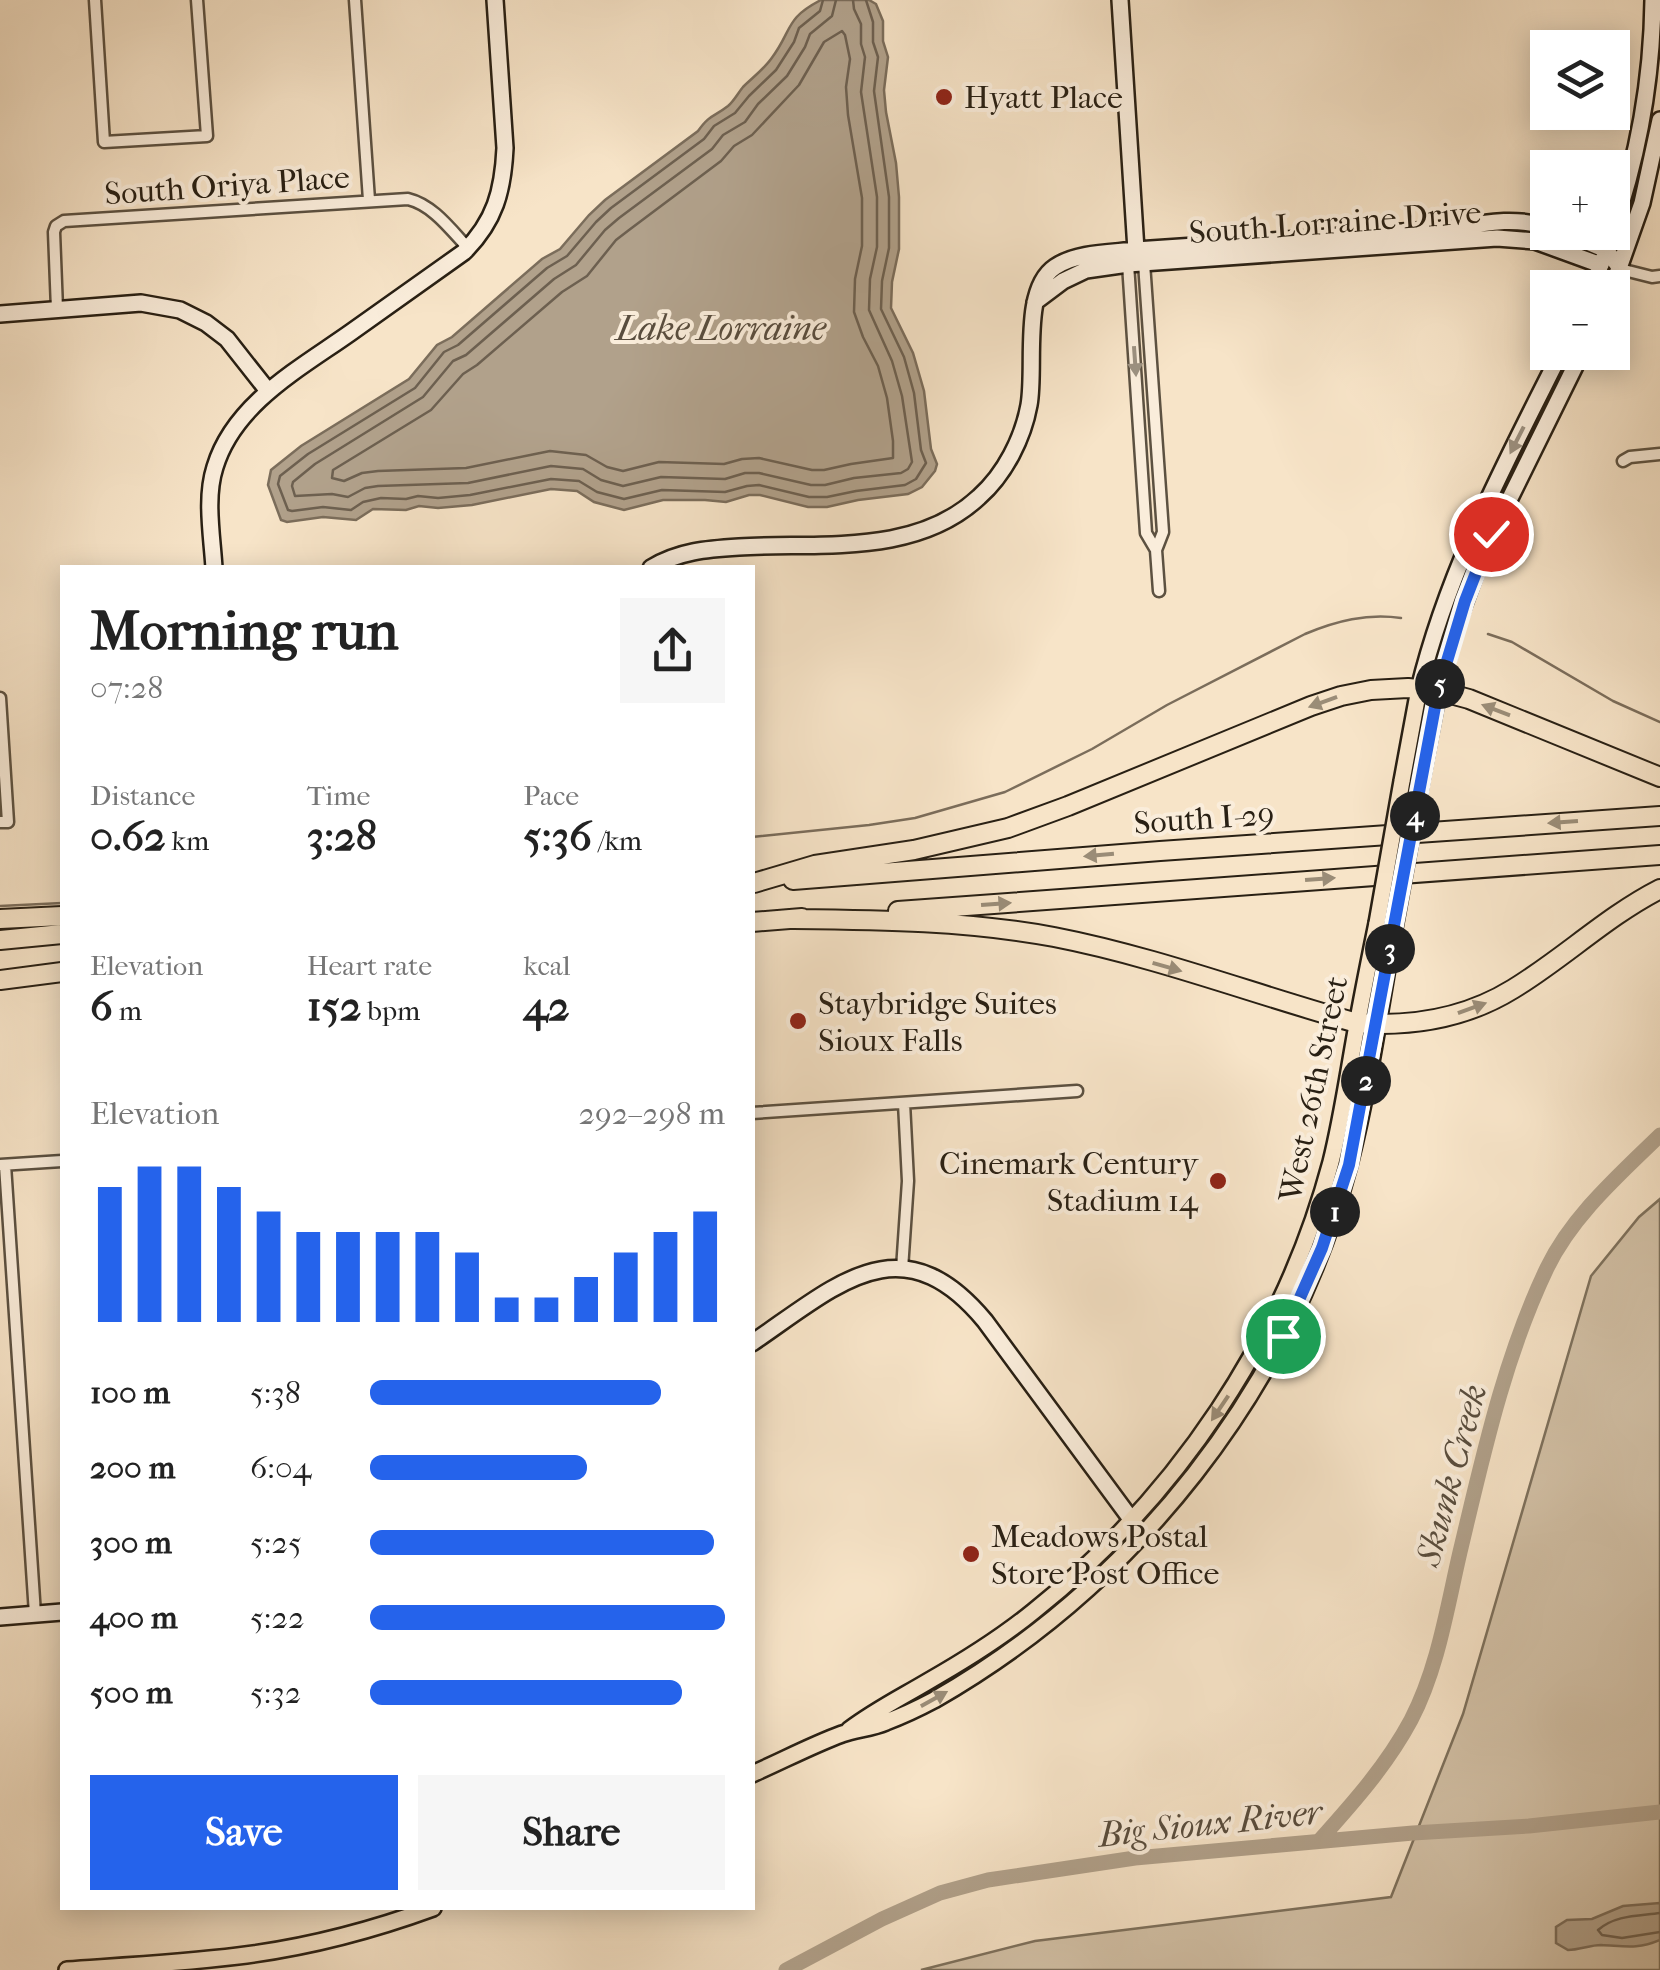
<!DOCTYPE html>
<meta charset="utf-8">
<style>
:root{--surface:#fff;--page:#f6f6f6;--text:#222;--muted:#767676;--accent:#2563eb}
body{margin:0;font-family:"IM FELL French Canon",serif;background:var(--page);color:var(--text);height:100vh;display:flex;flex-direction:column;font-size:38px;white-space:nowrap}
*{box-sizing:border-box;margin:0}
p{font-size:32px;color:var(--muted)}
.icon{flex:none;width:55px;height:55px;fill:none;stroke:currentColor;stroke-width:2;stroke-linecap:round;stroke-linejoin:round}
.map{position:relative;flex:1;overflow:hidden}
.panel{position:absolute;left:60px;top:565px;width:695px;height:1345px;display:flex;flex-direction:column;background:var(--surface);border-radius:0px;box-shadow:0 5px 25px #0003}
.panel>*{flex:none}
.buttons{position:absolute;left:1530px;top:30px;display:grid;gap:20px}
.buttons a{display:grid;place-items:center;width:100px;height:100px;border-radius:0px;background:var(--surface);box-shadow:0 5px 25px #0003;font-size:50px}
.pin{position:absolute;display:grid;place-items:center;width:85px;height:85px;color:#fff;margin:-42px;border:5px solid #fff;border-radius:50%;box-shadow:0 2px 10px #0007}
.km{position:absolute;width:50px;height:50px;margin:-25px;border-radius:50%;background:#222;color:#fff;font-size:28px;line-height:50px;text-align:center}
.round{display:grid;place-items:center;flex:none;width:105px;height:105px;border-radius:0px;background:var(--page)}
.head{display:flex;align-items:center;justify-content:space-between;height:170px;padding:0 30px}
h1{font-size:55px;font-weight:700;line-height:75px}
.stats{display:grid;grid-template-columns:repeat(3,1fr);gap:15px;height:170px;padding:10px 30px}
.stats div{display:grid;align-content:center}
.stats b{font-size:42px;font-weight:700}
.stats small{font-size:28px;font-weight:400}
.stats p{font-size:28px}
.chart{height:280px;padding:20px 30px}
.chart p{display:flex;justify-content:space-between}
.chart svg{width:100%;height:180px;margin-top:10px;stroke:var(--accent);stroke-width:6}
.button{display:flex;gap:20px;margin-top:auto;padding:20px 30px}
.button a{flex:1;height:115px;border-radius:0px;background:var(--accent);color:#fff;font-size:40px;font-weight:700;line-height:115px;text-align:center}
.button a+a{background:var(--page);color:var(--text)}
ul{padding:0 30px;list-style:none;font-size:32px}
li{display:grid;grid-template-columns:160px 120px 1fr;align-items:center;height:75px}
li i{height:25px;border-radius:12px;background:var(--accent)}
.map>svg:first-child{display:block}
.green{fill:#d4c3a9;stroke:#7e725e;stroke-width:2.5}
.water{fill:#b1a18b;stroke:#7b6d5b;stroke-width:2.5}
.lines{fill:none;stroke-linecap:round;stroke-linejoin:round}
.shore{stroke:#6d6050;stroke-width:2.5}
.stream{stroke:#7b6d5b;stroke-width:2.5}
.river{stroke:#b1a18b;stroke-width:15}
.street-casing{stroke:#5c5141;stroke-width:15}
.secondary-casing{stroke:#292014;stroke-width:20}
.primary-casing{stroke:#292014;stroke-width:20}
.highway-casing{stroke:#292014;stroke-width:22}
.street{stroke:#faeddb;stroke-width:10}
.secondary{stroke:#faeddb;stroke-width:15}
.primary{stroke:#f7e4c8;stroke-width:15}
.highway{stroke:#f7e4c8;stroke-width:18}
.primary-bridge-casing{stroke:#292014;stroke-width:20;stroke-linecap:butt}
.primary-bridge{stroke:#f7e4c8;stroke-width:15}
.oneway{fill:#9c9181}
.oneway2{fill:#9a8c77}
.route-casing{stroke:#fff;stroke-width:20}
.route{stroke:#2563eb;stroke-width:12}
.poi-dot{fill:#8f2418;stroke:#faeddb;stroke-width:4}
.labels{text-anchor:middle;stroke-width:8;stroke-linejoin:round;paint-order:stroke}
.poi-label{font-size:32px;fill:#292014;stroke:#faeddb;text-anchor:start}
.street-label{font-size:32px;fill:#292014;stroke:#faeddb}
.water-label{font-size:35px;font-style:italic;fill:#594d3e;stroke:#faeddb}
</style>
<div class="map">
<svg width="1660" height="1970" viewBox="0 0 1660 1970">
<rect width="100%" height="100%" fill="#f7e4c8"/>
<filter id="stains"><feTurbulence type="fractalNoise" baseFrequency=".002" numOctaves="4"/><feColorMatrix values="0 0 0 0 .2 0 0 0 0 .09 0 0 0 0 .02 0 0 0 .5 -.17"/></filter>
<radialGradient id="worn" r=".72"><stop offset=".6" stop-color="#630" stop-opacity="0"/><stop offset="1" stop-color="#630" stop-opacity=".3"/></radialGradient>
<path class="green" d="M1660,1199V1970H921L1035,1941L1391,1897L1463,1714L1591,1276L1639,1217Z"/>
<path class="water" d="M821,0H869L876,4L883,21V41L888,57L884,90L886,112L896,163L899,197V249L892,282L891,308L913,353L924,391L931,449L937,464L935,471L922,487L908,494L858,500L827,507H808L760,495H749L726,502L705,500H663L624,510L594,502L577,491L551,489L472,505L438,508L419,506L406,510L373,509L356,520L323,517L287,522L281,520L268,485L271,470L301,446L409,379L437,345L452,337L542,259L560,249L589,215L605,200L698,131C710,114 714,117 728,106C734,101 738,93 743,87C752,78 763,70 771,59C793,30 784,19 821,0Z
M1660,1903V1940C1637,1950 1624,1946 1601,1945C1590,1945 1579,1950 1568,1950L1556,1943V1927L1567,1920L1592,1919L1623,1906Z"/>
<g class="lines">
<path class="shore" d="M823,0L820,11L799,28L794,42L776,70L749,96L735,113L714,126L704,139L611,208L596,222L567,256L547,268L458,345L444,352L415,388L308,454L280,476L278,484L288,510L292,511L323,507L351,510L363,502L381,498L406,499L418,496L438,498L470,495L551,479L579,481L597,492L624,499L662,490L725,492L747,486L759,485L809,497H827L856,491L905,485L916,479L926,463L921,450L914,393L904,357L881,309L882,281L889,248V197L874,91L878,57L873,42V22L866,0
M836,0L832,16L810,34L805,47L787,76L758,104L745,122L723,135L712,149L619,218L605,230L576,265L554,279L466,355L453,361L423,397L315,464L293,482L292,486L295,496L332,494L348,497L365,488L378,486L468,483L551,466L583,469L601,480L623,486L661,477L725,479L745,473H759L811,485H825L854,478L901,473L908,469L912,462L902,396L892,361L869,310L870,279L877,247V197L861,92L865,57L861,44V24L854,9L853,0
M842,31L845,35L850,59L846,87L848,115L862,198V246L855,279L854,312L863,337L878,366L887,398L893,441V458L851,464L824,470H812L759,458L742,459L724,464L659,462L623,471L607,467L586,455L550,451L466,468L378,471L362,473L344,481L332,478L333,470L431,410L463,374L477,365L562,292L587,276L616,240L629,230L721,161L734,146L752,135L799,85L824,42Z
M1660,1913C1638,1916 1615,1915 1598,1930L1602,1935L1622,1938L1660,1932"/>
<path class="stream" d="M1488,634L1512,642L1613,701L1660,722
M752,837L869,825L915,818L1005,792L1092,749L1167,705L1305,634C1336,621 1367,613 1401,618
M0,906L62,903"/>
<path class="river" d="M1319,1841C1353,1803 1387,1765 1411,1720C1438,1668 1447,1608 1460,1552C1483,1456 1504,1358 1547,1268C1572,1216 1619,1175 1660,1135
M786,1970L882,1919L940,1893L988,1880L1135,1858L1413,1833L1529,1826L1660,1812"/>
<defs>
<path id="street" d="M95,0L104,142L207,136L197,0
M355,0L369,200
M1144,263L1163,532L1156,550L1159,591
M1128,264L1146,533L1156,550
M1616,268L1652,277L1660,276
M57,309L54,232L56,226L64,221L408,199C433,205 451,230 468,248
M1623,461L1630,457L1660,454
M0,698L8,822H0
M752,1113L1077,1091
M0,1165L62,1161
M5,1165L35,1614
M902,1269L908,1181L904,1103"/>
<path id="secondary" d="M1120,0L1136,250L1142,259
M1564,232L1606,250L1621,269
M1612,232C1638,158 1652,79 1653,0
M1592,288L1603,259
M1612,288L1642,203L1660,120
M1035,302L1063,281L1086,270L1128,264L1497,238L1535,241L1601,265
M0,314L141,303L180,310L206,323L227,339L268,391
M214,568C212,535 205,498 215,467C234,404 299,369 350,333C388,306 426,279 464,252C495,221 503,191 505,148L495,0
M651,568C679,551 707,549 739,547C819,542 915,557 979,497C1005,474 1023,438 1029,405C1036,367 1021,290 1055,267C1077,252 1111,253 1136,250L1460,228C1490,221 1518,218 1548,227
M1419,689C1448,569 1506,462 1561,352
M1438,691L1457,623L1482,555L1582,352
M752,1343C836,1286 901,1220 985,1321L1139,1530
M0,1617L62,1612"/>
<path id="primary" d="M1402,781L1419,689
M1420,785L1438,691
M849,1730C874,1711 900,1698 927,1682C964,1661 1001,1638 1034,1611C1177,1497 1284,1338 1331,1162C1341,1122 1347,1082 1354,1042C1361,1002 1369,962 1377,923
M752,1774C782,1761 812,1745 842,1734C857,1729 872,1728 886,1722C902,1716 919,1708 934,1700C1135,1585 1290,1390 1349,1165C1369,1087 1380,1007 1394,928
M67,1970C124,1966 181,1963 238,1956C304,1948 370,1931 433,1908"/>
<path id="highway" d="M793,880L1160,851L1660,816
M754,883L815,865L914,850L1008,828L1068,806L1311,706L1341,696L1371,690L1408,688L1443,692L1469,699L1660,777
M898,911L1660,855
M0,919L62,916
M794,919C881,920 968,921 1054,937C1157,957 1256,995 1357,1023C1412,1027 1466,1018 1513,989C1564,958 1607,916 1660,889
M752,922L802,918
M0,940L62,934
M0,980L62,972"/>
</defs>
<use href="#street" class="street-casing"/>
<use href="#secondary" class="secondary-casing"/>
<use href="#primary" class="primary-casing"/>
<use href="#highway" class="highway-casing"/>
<use href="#street" class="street"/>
<use href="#secondary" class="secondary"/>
<use href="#primary" class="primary"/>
<use href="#highway" class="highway"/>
<defs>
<path id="primary-bridge" d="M1377,923L1402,781
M1394,928L1420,785"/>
</defs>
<use href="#primary-bridge" class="primary-bridge-casing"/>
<use href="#primary-bridge" class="primary-bridge"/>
</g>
<defs><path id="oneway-solid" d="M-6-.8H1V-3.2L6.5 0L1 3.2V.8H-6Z" transform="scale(2.5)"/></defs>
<g class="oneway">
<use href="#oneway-solid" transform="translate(1135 361) rotate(86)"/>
<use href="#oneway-solid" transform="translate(1517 440) rotate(117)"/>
</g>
<g class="oneway2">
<use href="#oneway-solid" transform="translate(1323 702) rotate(160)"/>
<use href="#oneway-solid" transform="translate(1496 710) rotate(-159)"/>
<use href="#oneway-solid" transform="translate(1563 822) rotate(176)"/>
<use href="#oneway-solid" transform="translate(1099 855) rotate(175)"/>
<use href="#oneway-solid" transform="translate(1320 879) rotate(-4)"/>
<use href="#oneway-solid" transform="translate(996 904) rotate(-4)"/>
<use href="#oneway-solid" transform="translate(1167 967) rotate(16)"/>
<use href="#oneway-solid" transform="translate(1472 1008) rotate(-20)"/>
<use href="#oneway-solid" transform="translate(1220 1408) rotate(124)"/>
<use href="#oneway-solid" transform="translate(934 1699) rotate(-29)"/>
</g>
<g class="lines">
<defs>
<path id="route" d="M1283,1336L1322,1248L1349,1165L1438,691L1465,601L1491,534"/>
</defs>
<use href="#route" class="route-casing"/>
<use href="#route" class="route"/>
</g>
<g class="poi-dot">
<circle cx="944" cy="97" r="10"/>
<circle cx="798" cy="1021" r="10"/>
<circle cx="1218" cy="1181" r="10"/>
<circle cx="971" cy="1554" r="10"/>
</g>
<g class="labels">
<g class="poi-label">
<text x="964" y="108">Hyatt Place</text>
<text x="818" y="1014">Staybridge Suites<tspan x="818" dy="37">Sioux Falls</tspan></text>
<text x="1198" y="1174" text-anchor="end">Cinemark Century<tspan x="1198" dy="37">Stadium 14</tspan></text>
<text x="991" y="1547">Meadows Postal<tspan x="991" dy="37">Store Post Office</tspan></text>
</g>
<g class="street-label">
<text transform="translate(227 185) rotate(-4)" y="11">South Oriya Place</text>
<text transform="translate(1335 222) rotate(-4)" y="11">South Lorraine Drive</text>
<text transform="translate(1204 818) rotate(-4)" y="11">South I-29</text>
<text transform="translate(1313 1089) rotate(-78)" y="11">West 26th Street</text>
</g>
<g class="water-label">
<text x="721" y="340">Lake Lorraine</text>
<text transform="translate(1451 1475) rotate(-75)" y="12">Skunk Creek</text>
<text transform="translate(1210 1823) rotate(-6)" y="12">Big Sioux River</text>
</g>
</g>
<rect width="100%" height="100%" filter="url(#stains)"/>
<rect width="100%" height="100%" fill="url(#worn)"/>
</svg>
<div class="buttons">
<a><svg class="icon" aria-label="layers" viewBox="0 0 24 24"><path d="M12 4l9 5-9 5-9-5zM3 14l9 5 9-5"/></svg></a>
<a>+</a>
<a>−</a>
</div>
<div class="pin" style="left:1283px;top:1336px;background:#1e9e55"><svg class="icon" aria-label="arrive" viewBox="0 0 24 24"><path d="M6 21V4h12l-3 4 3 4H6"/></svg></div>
<div class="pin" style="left:1491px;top:534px;background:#d93025"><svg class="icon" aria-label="check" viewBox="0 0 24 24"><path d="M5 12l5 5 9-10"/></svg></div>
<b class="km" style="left:1335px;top:1212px">1</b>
<b class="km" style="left:1366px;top:1081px">2</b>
<b class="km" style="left:1390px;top:949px">3</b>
<b class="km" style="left:1415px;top:816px">4</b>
<b class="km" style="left:1440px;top:684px">5</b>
<section class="panel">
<div class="head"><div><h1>Morning run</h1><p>07:28</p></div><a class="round"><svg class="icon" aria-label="share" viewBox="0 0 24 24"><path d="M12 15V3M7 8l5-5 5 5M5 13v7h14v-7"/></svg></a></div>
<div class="stats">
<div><p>Distance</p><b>0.62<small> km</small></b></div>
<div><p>Time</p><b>3:28</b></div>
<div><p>Pace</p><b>5:36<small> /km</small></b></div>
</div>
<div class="stats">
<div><p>Elevation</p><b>6<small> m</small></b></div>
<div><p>Heart rate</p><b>152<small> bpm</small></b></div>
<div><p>kcal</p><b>42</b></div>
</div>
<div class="chart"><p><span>Elevation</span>292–298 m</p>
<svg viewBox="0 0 160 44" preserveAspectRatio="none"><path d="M5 44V11M15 44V6M25 44V6M35 44V11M45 44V17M55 44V22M65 44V22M75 44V22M85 44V22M95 44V27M105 44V38M115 44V38M125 44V33M135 44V27M145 44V22M155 44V17"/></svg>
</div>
<ul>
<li><b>100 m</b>5:38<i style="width:82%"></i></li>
<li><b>200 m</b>6:04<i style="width:61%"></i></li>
<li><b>300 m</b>5:25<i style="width:97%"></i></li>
<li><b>400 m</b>5:22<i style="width:100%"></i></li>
<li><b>500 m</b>5:32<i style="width:88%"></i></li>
</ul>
<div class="button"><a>Save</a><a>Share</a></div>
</section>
</div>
